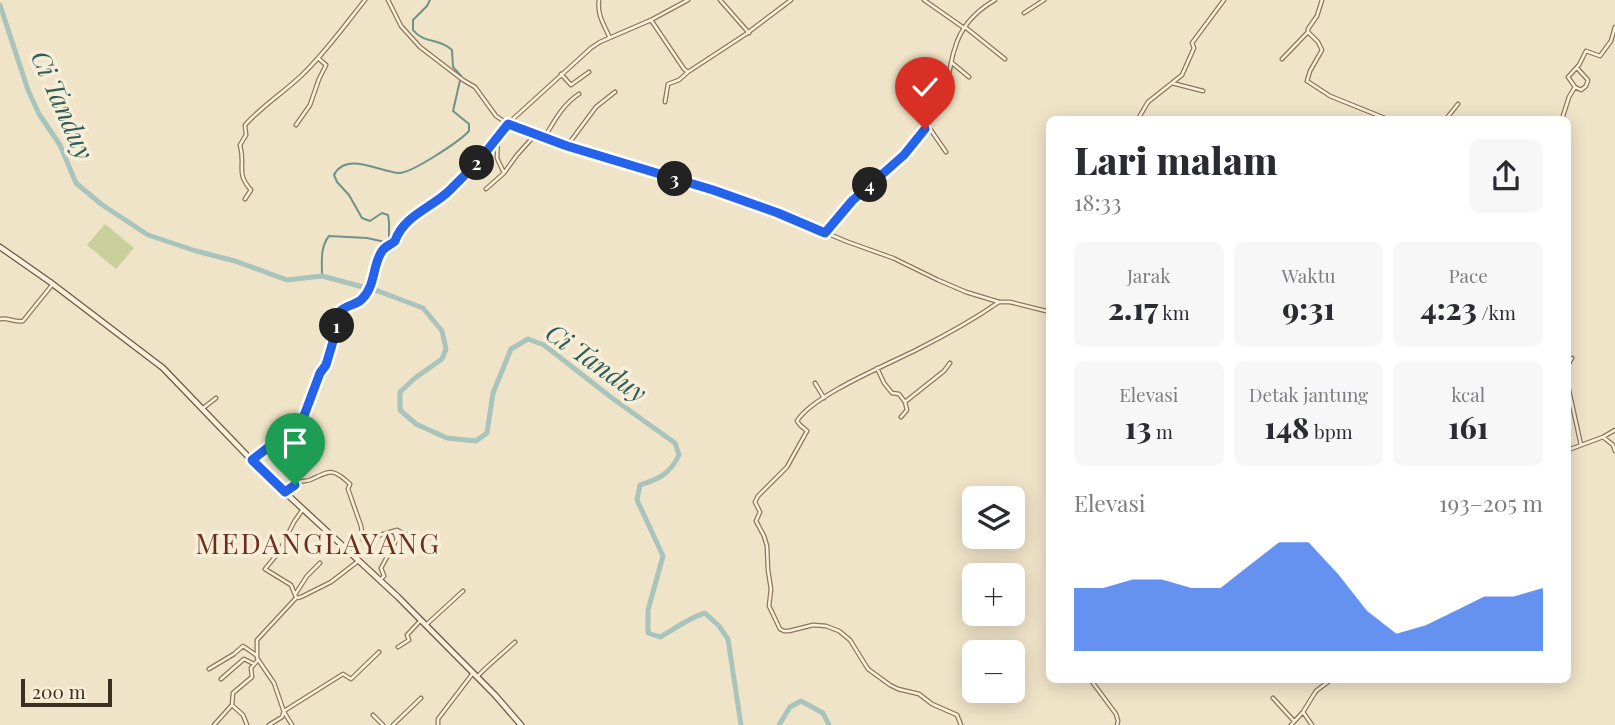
<!DOCTYPE html>
<html lang="id">
<meta charset="utf-8">
<style>
:root{--surface:#fff;--page:#f7f7f7;--text:#2b2b33;--muted:#7c7c81;--accent:#2563eb}
body{margin:0;font-family:"Playfair Display",serif;background:var(--page);color:var(--text);height:100vh;display:flex;flex-direction:column;font-size:26px;white-space:nowrap}
*{box-sizing:border-box;margin:0}
p{font-size:23px;color:var(--muted)}
.icon{flex:none;width:38px;height:38px;fill:none;stroke:currentColor;stroke-width:2;stroke-linecap:round;stroke-linejoin:round}
.map{position:relative;flex:1;overflow:hidden}
.details{position:absolute;left:1046px;top:116px;width:525px;height:567px;display:flex;flex-direction:column;background:var(--surface);border-radius:10px;box-shadow:0 4px 18px #0003}
.details>*{flex:none}
.buttons{position:absolute;left:962px;top:486px;display:grid;gap:14px}
.buttons a{display:grid;place-items:center;width:63px;height:63px;border-radius:10px;background:var(--surface);box-shadow:0 4px 18px #0003;font-size:35px}
.scale{position:absolute;left:21px;bottom:18px;width:91px;box-sizing:border-box;padding-left:7px;border:4px solid #3d2e20;border-top:0;font-size:19px;line-height:24px;white-space:nowrap;color:#3d2e20;-webkit-text-stroke:5px #f7eed8;paint-order:stroke}
.pin{position:absolute;display:grid;place-items:center;width:60px;height:60px;color:#fff;margin:-72px -30px;border-radius:50% 50% 50% 0;rotate:-45deg;box-shadow:0 0 7px #0007}
.pin .icon{rotate:45deg}
.km{position:absolute;width:35px;height:35px;margin:-18px;border-radius:50%;background:#222;color:#fff;font-size:19px;line-height:35px;text-align:center}
.round{display:grid;place-items:center;flex:none;width:74px;height:74px;border-radius:10px;background:var(--page)}
.head{display:flex;align-items:center;justify-content:space-between;height:119px;padding:0 28px}
h1{font-size:38px;font-weight:800;line-height:52px}
.figures{display:grid;grid-template-columns:repeat(3,1fr);gap:10px;height:119px;padding:7px 28px}
.figures div{display:grid;align-content:center;border-radius:10px;background:var(--page);text-align:center}
.figures b{font-size:30px;font-weight:800}
.figures small{font-size:19px;font-weight:400}
.figures p{font-size:19px}
.chart{height:196px;padding:14px 28px}
.chart p{display:flex;justify-content:space-between}
.chart svg{width:100%;height:126px;margin-top:7px;fill:var(--accent);opacity:.7}
.map>svg:first-child{display:block}
.green{fill:#c9cf9b}
.lines{fill:none;stroke-linecap:round;stroke-linejoin:round}
.stream{stroke:#6f938a;stroke-width:2}
.river{stroke:#a9c4bc;stroke-width:5}
.minor-casing{stroke:#8d765c;stroke-width:5}
.secondary-casing{stroke:#6f573f;stroke-width:7}
.minor{stroke:#faf1dc;stroke-width:2.5}
.secondary{stroke:#faf1dc;stroke-width:4.5}
.route-casing{stroke:#fff;stroke-width:14}
.route{stroke:#2563eb;stroke-width:9}
.labels{text-anchor:middle;stroke-width:7;stroke-linejoin:round;paint-order:stroke}
.water-label{font-size:26px;font-style:italic;fill:#2f5d5a;stroke:#f7eed8}
.quarter-label{font-size:28px;letter-spacing:2px;fill:#6b2e1e;stroke:#f7eed8}
</style>
<div class="map">
<svg width="1615" height="725" viewBox="0 0 1615 725">
<rect width="100%" height="100%" fill="#f0e4c8"/>
<path class="green" d="M105,224L134,248L116,269L87,245Z"/>
<g class="lines">
<path class="stream" d="M322,276C322,262 320,247 329,236L367,238L385,242L389,239V222L388,215L382,213L370,221L362,218L349,195L337,182L334,175C346,151 380,172 399,173C412,173 460,141 469,131V124L453,111L461,76L453,67L452,50C440,38 424,44 413,30V20L427,6L430,0"/>
<path class="river" d="M0,5L28,90L39,114L60,145L76,183L101,204L148,235L196,251L235,261L287,280L322,276L378,291L423,308L442,331L446,349L442,359L415,378L400,392V410L416,424L447,438L476,441L487,433L493,393L511,349L528,339L544,345L612,398L675,443L679,455C670,474 659,479 640,485L637,500L663,556L648,610V633L660,637C675,629 688,618 705,613L719,626L728,639L741,725
M779,725L790,707L801,701L823,713L829,725"/>
<defs>
<path id="minor" d="M388,0L401,26L420,47L463,80L475,87L496,116L508,124L548,140L624,164L713,190L778,213L848,242L893,258L938,280L966,292L999,302H1010L1050,312
M599,0C597,14 603,23 609,36
M720,0L749,33
M924,0L964,28
M1322,0L1317,16L1308,29V32L1318,42L1322,50L1310,71L1307,81L1330,96L1387,119
M1024,13L1044,0
M651,20L688,0
M965,27L1005,59
M1282,59L1308,32
M951,62L969,77
M561,74L571,85L589,72
M927,76L945,86
M1172,83L1203,91
M1575,87L1581,90L1586,86L1588,80L1577,68
M665,102L668,84L679,80L688,72
M1138,119L1148,102L1182,75L1194,48L1192,43L1224,0
M1446,119L1458,104
M1562,119L1569,97L1575,87L1568,77L1579,65L1586,51L1600,56L1611,41L1615,27
M296,125L310,105L319,79L326,65L318,58
M928,126L946,152
M498,136L497,158L504,173
M544,138C554,122 562,105 579,94
M567,146L596,107L615,92
M486,189L504,173L517,155L535,135
M245,199L251,190C235,172 246,167 240,145L246,135L245,125C262,106 283,93 302,75C325,53 345,25 365,0
M825,233C850,191 899,169 925,128C934,114 942,96 947,80C951,69 951,58 955,48C961,26 976,11 995,0
M0,319C8,317 15,323 23,321L52,285
M1568,365L1572,358
M877,368L884,383L892,393L899,394L905,402L907,410L901,417
M815,383L824,398
M1568,386L1581,445
M905,402L944,371L950,363
M202,409L216,398
M1603,437L1613,445L1615,451
M1568,450L1603,437L1615,430
M252,460L302,421L320,373L326,364L337,328L338,313L343,307L362,299L373,280L377,261L382,251L395,241L399,231L409,220L443,197L480,160L514,118L591,48L600,42L651,20L684,69L688,72L746,34L791,0
M286,492C290,489 295,484 299,482C303,481 307,481 310,480C330,471 332,467 350,484L348,489L361,526L363,540L397,530L413,538
M380,580L384,576L381,568L397,539L394,531
M296,593L307,576L320,563
M296,597L291,585L265,569L279,552L294,522L303,509
M427,624L463,591
M398,647L409,640L407,635L421,620
M209,669L234,654L243,646L256,655
M477,677C489,664 502,654 515,642
M221,679L244,659L254,664
M1090,679L1116,714L1118,721L1117,725
M1273,698L1294,721
M233,706L243,715L247,725
M1303,712L1312,725
M373,715L383,725
M214,725L232,705L233,693L252,677L251,668L258,660
M269,725L282,717L284,711L343,674L351,679L379,652
M292,725L284,712L274,683L257,658V640L296,598L301,597L331,582L357,562
M393,725L421,698
M438,725V719L473,673
M961,725L957,715L932,704L919,694L898,689L890,685L868,669L850,640L839,631L826,626L813,625L789,631H784L780,629L769,606L771,589L768,570L767,546L764,536L756,521L760,512L755,502L758,496L787,467L807,431L800,425L797,421C813,395 889,364 918,349C946,335 973,320 999,302
M1291,725L1303,712L1316,691L1332,679"/>
<path id="secondary" d="M0,247L50,282L163,368L263,472L398,597L495,695L521,725"/>
</defs>
<use href="#minor" class="minor-casing"/>
<use href="#secondary" class="secondary-casing"/>
<use href="#minor" class="minor"/>
<use href="#secondary" class="secondary"/>
</g>
<g class="lines">
<defs>
<path id="route" d="M295,485L285,492L252,460L302,421L320,373L326,365L337,328L338,313C345,305 357,305 362,299C376,285 372,266 382,251C385,246 391,245 395,241C404,215 432,208 450,190C460,180 471,169 481,158C490,147 499,135 508,124L567,146L713,190L778,213L825,233L852,201L904,155L925,129"/>
</defs>
<use href="#route" class="route-casing"/>
<use href="#route" class="route"/>
</g>
<g class="labels">
<g class="water-label">
<text transform="translate(62 105) rotate(66)" y="9">Ci Tanduy</text>
<text transform="translate(596 363) rotate(35)" y="9">Ci Tanduy</text>
</g>
<g class="quarter-label">
<text x="318" y="554">MEDANGLAYANG</text>
</g>
</g>
</svg>
<div class="buttons">
<a><svg class="icon" aria-label="layers" viewBox="0 0 24 24"><path d="M12 4l9 5-9 5-9-5zM3 14l9 5 9-5"/></svg></a>
<a>+</a>
<a>−</a>
</div>
<div class="scale">200 m</div>
<div class="pin" style="left:295px;top:485px;background:#1e9e55"><svg class="icon" aria-label="arrive" viewBox="0 0 24 24"><path d="M6 21V4h12l-3 4 3 4H6"/></svg></div>
<div class="pin" style="left:925px;top:129px;background:#d93025"><svg class="icon" aria-label="check" viewBox="0 0 24 24"><path d="M5 12l5 5 9-10"/></svg></div>
<b class="km" style="left:337px;top:326px">1</b>
<b class="km" style="left:477px;top:163px">2</b>
<b class="km" style="left:675px;top:179px">3</b>
<b class="km" style="left:870px;top:185px">4</b>
<section class="details">
<div class="head"><div><h1>Lari malam</h1><p>18:33</p></div><a class="round"><svg class="icon" aria-label="share" viewBox="0 0 24 24"><path d="M12 15V3M7 8l5-5 5 5M5 13v7h14v-7"/></svg></a></div>
<div class="figures">
<div><p>Jarak</p><b>2.17<small> km</small></b></div>
<div><p>Waktu</p><b>9:31</b></div>
<div><p>Pace</p><b>4:23<small> /km</small></b></div>
</div>
<div class="figures">
<div><p>Elevasi</p><b>13<small> m</small></b></div>
<div><p>Detak jantung</p><b>148<small> bpm</small></b></div>
<div><p>kcal</p><b>161</b></div>
</div>
<div class="chart"><p><span>Elevasi</span>193–205 m</p>
<svg viewBox="0 0 160 44" preserveAspectRatio="none"><path d="M0 44V22L10 22L20 19L30 19L40 22L50 22L60 14L70 6L80 6L90 17L100 30L110 38L120 35L130 30L140 25L150 25L160 22V44z"/></svg>
</div>
</section>
</div>
